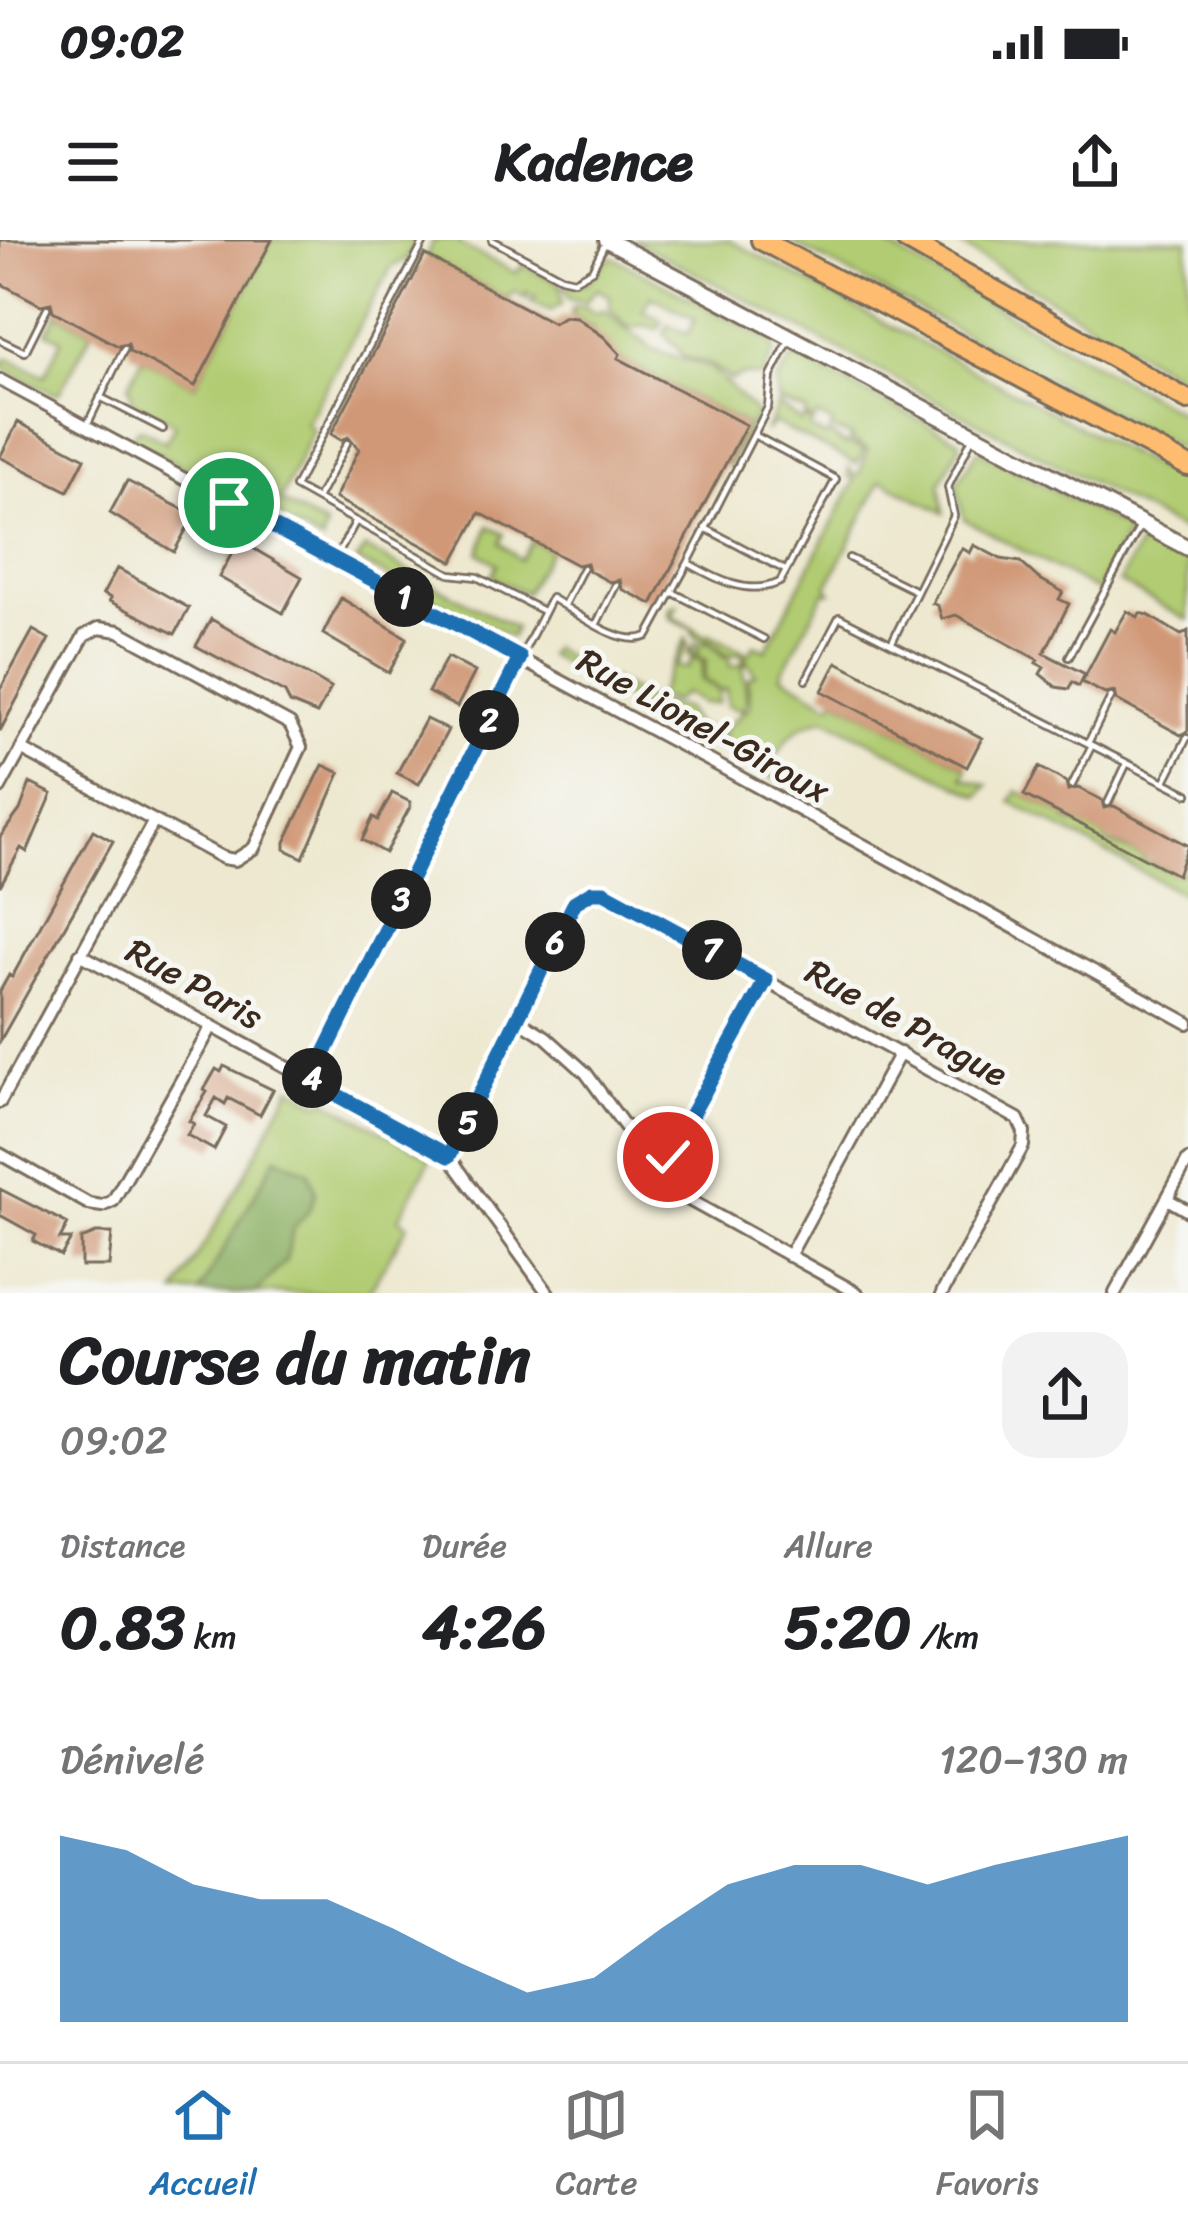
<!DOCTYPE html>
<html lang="fr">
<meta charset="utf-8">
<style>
:root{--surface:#fff;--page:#f2f2f2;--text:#202124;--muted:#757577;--line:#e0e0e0;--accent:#1f6fb2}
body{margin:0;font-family:Sriracha,sans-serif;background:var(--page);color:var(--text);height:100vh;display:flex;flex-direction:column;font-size:45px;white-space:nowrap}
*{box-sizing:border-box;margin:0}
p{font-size:39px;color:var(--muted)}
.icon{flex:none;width:66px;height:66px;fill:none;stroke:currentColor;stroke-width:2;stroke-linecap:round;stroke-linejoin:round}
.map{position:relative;height:1053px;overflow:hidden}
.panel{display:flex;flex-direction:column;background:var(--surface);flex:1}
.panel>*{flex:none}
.pin{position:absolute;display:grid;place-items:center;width:102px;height:102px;color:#fff;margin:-51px;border:6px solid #fff;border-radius:50%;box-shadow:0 3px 12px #0007}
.km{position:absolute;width:60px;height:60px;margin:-30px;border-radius:50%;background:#222;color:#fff;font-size:33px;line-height:60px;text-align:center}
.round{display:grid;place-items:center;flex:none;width:126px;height:126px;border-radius:36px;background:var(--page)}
.headline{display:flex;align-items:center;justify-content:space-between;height:204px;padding:0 60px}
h1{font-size:66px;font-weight:700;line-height:90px}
.figures{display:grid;grid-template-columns:repeat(3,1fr);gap:18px;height:204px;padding:12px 60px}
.figures div{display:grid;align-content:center}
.figures b{font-size:60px;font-weight:700}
.figures small{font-size:33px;font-weight:400}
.figures p{font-size:33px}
.chart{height:336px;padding:24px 60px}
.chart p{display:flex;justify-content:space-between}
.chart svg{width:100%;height:216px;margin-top:12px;fill:var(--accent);opacity:.7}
.status{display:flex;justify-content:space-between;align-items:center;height:84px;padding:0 60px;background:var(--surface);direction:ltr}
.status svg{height:33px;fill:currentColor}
header{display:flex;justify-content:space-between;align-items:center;height:156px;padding:0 60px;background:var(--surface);font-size:54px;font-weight:700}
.dock{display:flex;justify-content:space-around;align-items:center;height:168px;border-top:3px solid var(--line);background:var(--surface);font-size:33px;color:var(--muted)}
.dock a{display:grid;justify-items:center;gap:6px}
.dock .active{color:var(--accent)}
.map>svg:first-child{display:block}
.green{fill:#b1cc72;stroke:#767b48;stroke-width:3}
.forest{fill:#8cb064;stroke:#646d41;stroke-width:3}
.building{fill:#d09877}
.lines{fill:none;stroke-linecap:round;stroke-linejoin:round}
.service-casing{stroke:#796c5c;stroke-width:10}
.minor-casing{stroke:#796c5c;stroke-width:16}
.tertiary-casing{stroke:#796c5c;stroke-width:20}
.motorway-casing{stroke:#796c5c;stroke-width:24}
.service{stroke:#fff;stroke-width:4.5}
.minor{stroke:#fff;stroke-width:10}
.tertiary{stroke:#fff;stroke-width:14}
.motorway{stroke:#fdbc70;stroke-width:18}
.route-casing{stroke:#fff;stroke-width:24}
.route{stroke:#1f6fb2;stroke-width:15}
.labels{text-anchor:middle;stroke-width:10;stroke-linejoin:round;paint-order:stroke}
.street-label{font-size:36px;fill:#3b2a1e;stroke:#f6f6f2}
</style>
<div class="status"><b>09:02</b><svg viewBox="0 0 49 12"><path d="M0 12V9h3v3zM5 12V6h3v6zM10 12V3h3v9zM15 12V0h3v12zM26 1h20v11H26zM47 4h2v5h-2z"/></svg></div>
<header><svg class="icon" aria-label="menu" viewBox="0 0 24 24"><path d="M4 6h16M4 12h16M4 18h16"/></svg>Kadence<svg class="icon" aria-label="share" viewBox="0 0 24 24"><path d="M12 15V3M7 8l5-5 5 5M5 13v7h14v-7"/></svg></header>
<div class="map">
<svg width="1188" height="1053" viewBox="0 0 1188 1053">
<rect width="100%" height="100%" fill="#f6f6f2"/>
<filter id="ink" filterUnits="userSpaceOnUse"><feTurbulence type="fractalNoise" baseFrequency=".00833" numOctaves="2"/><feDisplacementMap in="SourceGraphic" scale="24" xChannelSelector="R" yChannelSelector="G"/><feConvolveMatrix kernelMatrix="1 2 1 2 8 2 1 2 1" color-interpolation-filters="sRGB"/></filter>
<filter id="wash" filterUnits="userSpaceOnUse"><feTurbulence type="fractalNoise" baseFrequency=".004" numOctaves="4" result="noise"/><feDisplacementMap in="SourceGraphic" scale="48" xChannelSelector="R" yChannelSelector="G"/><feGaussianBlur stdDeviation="2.7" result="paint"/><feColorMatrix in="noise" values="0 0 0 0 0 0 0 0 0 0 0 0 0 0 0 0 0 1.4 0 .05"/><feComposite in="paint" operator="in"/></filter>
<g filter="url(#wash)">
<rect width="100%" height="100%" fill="#ede8cf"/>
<path class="green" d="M272,0H416L406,20L392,26L306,183L313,190L280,261L326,287L322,302L130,198L139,188L166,202L175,184L133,161L129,145L142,118L195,146Z
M434,0H460L459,4L516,33L523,25L560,44L562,64L550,71L530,61L536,57L526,52L527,59L513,51L508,59L426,16Z
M633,0H729L1188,245V294Z
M787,0H877L1188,177V213Z
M952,0H1188V142Z
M613,17L771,101L775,110L762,137L744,135L731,140L708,123L685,117L664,93L668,84L688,94L695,79L651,56L643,70L662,81L658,89L645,85L630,88L610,70V56L597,48L585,62L569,58L564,46C599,50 592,25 613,17Z
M573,67H586L596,74L603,70L652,109L711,128L757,174L729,226L726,224L746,185L618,118L592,92L594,89L571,74Z
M57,74L92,92L59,153L55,154L5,129L1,124L8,118L45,136L62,100L47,92Z
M794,116L959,200L960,205L940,243L944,273L881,240L827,347L831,352L824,353L781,435L831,464L835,458L967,527L963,538L988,545L979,556L825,478C796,484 784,500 771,526L776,541L721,506L726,487L750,466L748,439L755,434L744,415L724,414L714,402L695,397L691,388L671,378L670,368L678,365L673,376L706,396L709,394L749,414L754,405L766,410L855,240L848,236L849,228L854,235H859L868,210L849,199L851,196L831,189L833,184L818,176L814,181L805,176L806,172L778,161L777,142Z
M778,165L801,182L804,179L812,184L810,189L826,197L829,193L845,205L848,203L864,211L857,224L773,183L765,192Z
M978,210L1128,290L1097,351L964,279L956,245Z
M489,286L504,294L500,303L520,320L532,301L550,310L525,353L491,336L497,324L479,313Z
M1143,298L1188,322V380L1119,342Z
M365,308L515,388L511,397L357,321Z
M686,398L688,403L676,427L688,428L691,419L703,421L701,440L719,451L718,463H702L685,453L674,461L657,456Z
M709,403L724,418H729L730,426L741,425L743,419L747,423L743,428L747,461L741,470L727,466L726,449L722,451L704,440L706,420L688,414L692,405V412H700L695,404Z
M552,408L652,461L686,469C692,486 704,490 720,489L717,506L547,415Z
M1017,551L1068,578L1066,581L1073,584L1075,581L1107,598L1106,601L1144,617L1143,621L1177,634L1183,631L1188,613V651L1183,654L1011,562Z
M291,847L318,862L328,861L431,918L399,978L408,985L368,1053H216L277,917L199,1053H176L244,937Z"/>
<path class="forest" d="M276,917L309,931L316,952L310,969L293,989L286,1020L256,1053H199Z"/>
<g id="blocks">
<path class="building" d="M0,0H272L195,146L130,112L128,104L118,106L53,71L51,63L41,65L0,43Z
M425,15L553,83L564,76L576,77L604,97L620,114L618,118L746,185L652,364L622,349L620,340L610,342L589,331L587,323L577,325L480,273L453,322L335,258L359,209L349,197L341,200L331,194Z
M18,182L85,218L68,251L0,217Z
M127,241L194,275L174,312L110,273Z
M239,300L302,337L283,373L219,337Z
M974,305L1001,319L1020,322L1038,338L1063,352L1059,359L1069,364L1044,413L1085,434L1079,446L1072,442L1069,449L1056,447L1040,434L1044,427L1036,423L1038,420L956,375L942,379L938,366L932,363L962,308L970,313Z
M117,328L189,368L175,394L109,361L111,358L103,354Z
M341,358L407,398L389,433L323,394Z
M1127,371L1138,377L1140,373L1148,375L1181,395L1188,391V491L1181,495L1117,460L1115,452L1105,454L1082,442L1110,389L1115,392Z
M211,379L331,448L317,474L290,463L285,453L196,406Z
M33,390L49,399L0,491V450Z
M447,417L475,432L457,467L428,452Z
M837,422L982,498L967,527L822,451Z
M426,479L448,490L419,544L397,533Z
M323,525L340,533L303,618L285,609V602Z
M1039,527L1066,542L1068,550L1078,548L1102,560L1104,568L1114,566L1188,606L1177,635L1024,555Z
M30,543L52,554L27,612L21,608L0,646V597L20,570Z
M392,553L410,562V567L385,613L362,600L373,577L378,580Z
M93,590L113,601L0,801V751L9,735L12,737Z
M224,826L273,850L260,875L228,858L225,864L216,858L206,876L226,887L214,910L187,895L194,884L189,881L207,852L204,850L216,829L221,832Z
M0,949L68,984L60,999H71L61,1016L33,1001L36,995L0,975Z
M96,993H112L109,1026H81V999Z"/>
</g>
</g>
<g filter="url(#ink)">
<use href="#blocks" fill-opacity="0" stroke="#796c5c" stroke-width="3"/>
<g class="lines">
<defs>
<path id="service" d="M425,0L295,247L450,334L477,337L543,371
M492,0L561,37L574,40L592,30L606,1
M0,100L25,112L47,68
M100,157L163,189
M87,185L124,109
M317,259L347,203
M705,288L785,330
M336,318L356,281
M849,318L914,350
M688,323L768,167L771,136L788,103
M672,352L764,399
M564,365L583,328
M597,383L616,345
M892,402L954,276L948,247L971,200
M1069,417L1139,288
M520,419L551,358C576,372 621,409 648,396L688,323C716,339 748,357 780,342L836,239L754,195
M806,440L839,377L1188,554
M1088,503L1111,457
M1165,541L1187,498
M1072,545L1091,507
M1108,563L1126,525"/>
<path id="minor" d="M0,140L712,522L1188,783
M0,548L84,396L99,388L119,391L290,484L301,507L254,608L235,620L223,618L21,509
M80,714L449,916L548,1053
M517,779L546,797L586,833L671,950L857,1053
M311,841L520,419
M0,862L154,581
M0,914L89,964L102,966L113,961L212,786
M449,916L575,662L592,652H604L1018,879L1024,892L1023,906L942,1053
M653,928L671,913L766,740
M1167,959L1188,971
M789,1016L900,813
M1115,1053L1188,920"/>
<path id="tertiary" d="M607,0L1188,308"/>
<path id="motorway" d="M761,0L1188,226
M906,0L1188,160"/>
</defs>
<use href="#service" class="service-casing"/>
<use href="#minor" class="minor-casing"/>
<use href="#tertiary" class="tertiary-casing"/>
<use href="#motorway" class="motorway-casing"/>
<use href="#service" class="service"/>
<use href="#minor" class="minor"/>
<use href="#tertiary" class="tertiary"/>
<use href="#motorway" class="motorway"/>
</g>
</g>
<g class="lines" filter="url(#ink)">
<defs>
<path id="route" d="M229,263L520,418L311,841L449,916L575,662L592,652H604L766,740L668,917"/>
</defs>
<use href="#route" class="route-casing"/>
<use href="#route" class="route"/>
</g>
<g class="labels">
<g class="street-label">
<text transform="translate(704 485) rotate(29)" y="13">Rue Lionel-Giroux</text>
<text transform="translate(195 743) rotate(29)" y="13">Rue Paris</text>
<text transform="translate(907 782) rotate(29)" y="13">Rue de Prague</text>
</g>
</g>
</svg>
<div class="pin" style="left:229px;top:263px;background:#1e9e55"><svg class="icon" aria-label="arrive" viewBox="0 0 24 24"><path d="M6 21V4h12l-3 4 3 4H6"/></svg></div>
<div class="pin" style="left:668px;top:917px;background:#d93025"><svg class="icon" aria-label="check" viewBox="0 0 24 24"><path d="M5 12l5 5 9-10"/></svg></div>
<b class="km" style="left:404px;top:357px">1</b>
<b class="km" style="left:489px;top:480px">2</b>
<b class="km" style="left:401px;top:659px">3</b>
<b class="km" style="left:312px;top:838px">4</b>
<b class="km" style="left:468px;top:882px">5</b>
<b class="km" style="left:555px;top:702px">6</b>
<b class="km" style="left:712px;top:710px">7</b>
</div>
<section class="panel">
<div class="headline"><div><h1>Course du matin</h1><p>09:02</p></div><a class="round"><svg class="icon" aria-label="share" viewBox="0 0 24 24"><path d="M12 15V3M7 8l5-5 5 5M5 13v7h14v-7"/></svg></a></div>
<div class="figures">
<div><p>Distance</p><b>0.83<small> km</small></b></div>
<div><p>Durée</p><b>4:26</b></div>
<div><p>Allure</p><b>5:20<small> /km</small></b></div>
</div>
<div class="chart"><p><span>Dénivelé</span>120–130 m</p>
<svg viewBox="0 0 160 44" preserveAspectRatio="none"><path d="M0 44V6L10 9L20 16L30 19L40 19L50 25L60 32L70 38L80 35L90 25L100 16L110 12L120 12L130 16L140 12L150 9L160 6V44z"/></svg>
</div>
</section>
<nav class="dock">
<a class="active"><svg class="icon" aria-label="home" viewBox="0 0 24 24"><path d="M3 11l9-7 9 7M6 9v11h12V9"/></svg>Accueil</a>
<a><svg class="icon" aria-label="map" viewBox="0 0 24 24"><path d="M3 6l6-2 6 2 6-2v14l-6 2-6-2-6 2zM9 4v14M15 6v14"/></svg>Carte</a>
<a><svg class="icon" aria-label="saved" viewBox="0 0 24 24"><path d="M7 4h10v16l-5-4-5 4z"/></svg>Favoris</a>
</nav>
